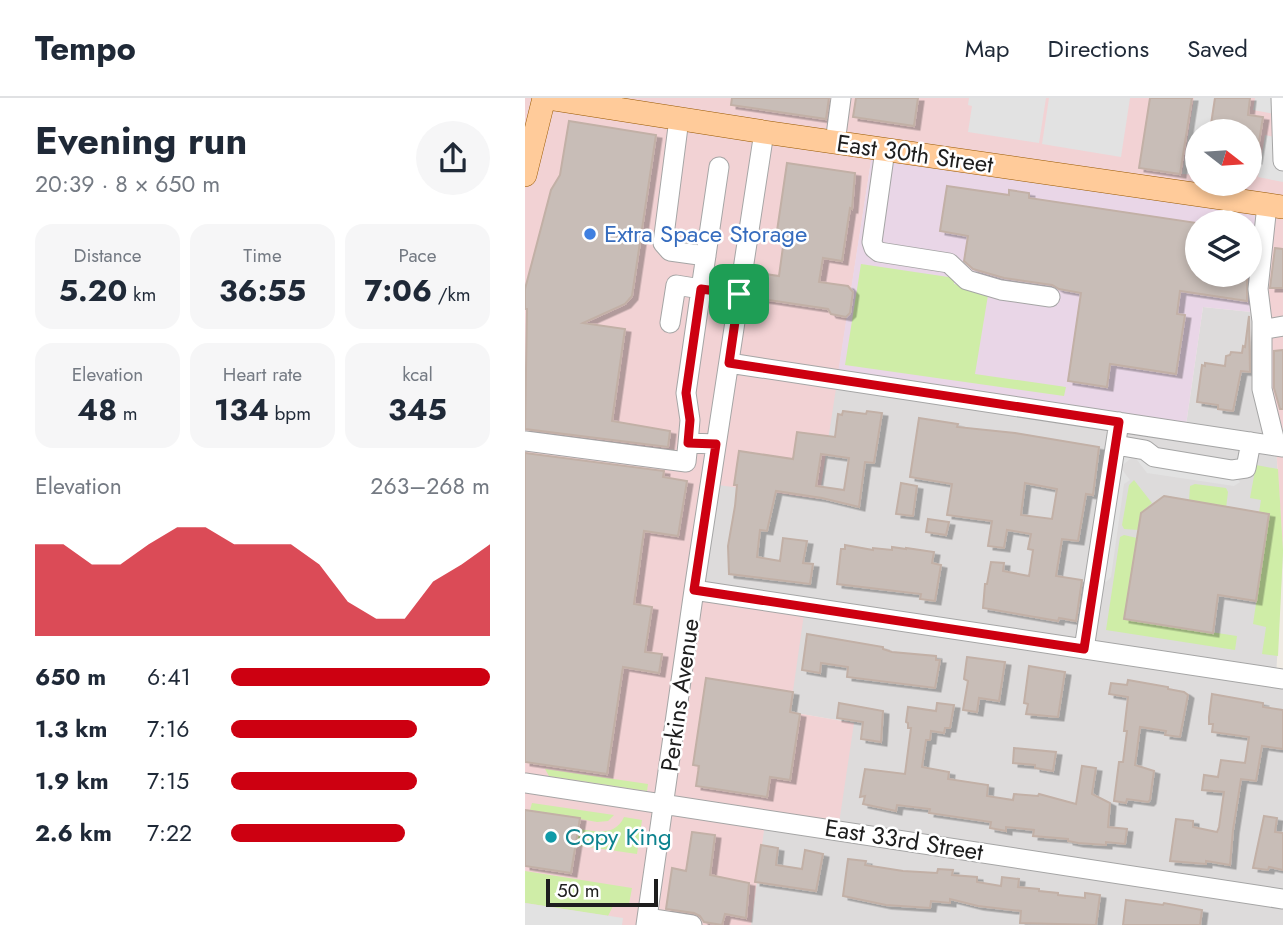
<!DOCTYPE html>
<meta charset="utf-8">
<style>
:root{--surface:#fff;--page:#f6f6f7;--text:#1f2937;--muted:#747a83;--line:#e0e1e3;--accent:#cd0011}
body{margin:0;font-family:Jost,sans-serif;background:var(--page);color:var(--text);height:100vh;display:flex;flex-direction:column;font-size:26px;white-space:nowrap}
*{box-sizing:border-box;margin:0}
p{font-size:23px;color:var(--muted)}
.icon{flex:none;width:38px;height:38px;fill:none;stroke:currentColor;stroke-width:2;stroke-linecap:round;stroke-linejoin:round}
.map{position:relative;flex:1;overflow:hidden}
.side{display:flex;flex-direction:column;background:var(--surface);width:525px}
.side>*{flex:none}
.needle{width:46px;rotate:107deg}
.tools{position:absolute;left:660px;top:21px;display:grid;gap:14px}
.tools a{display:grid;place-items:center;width:77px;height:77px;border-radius:50%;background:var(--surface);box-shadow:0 4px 10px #0003;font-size:35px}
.scale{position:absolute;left:21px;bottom:18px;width:112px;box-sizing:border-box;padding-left:7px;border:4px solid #1e1e1e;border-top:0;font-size:19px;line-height:24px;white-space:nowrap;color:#1e1e1e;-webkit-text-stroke:5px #fff;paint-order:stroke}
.pin{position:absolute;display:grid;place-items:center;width:60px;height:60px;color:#fff;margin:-30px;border-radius:14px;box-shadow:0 4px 10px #0006}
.round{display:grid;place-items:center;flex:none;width:74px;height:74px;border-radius:37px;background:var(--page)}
.head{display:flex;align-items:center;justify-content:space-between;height:119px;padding:0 35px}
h1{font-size:38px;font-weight:700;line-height:52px}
.figures{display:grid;grid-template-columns:repeat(3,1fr);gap:10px;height:119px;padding:7px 35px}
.figures div{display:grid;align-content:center;border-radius:18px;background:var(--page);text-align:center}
.figures b{font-size:30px;font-weight:700}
.figures small{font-size:19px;font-weight:400}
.figures p{font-size:19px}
.chart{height:196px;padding:14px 35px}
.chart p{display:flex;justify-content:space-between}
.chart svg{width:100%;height:126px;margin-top:7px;fill:var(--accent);opacity:.7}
ul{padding:0 35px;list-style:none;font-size:23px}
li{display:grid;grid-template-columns:112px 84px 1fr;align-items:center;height:52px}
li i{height:18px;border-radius:9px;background:var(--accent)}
header{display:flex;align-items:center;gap:42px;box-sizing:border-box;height:98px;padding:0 35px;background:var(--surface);border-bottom:2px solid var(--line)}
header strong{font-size:33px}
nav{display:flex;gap:38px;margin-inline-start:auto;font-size:24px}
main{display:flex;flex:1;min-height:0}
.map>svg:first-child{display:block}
.residential{fill:#dddbdb}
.commercial{fill:#f2d2d4;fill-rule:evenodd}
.industrial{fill:#e9d6e7;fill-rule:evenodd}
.grass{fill:#cfeda7}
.parking{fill:#e2e2e2}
.building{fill:#c8bdb7;stroke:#c2b0a6;stroke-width:2;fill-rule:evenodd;filter:url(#shadow)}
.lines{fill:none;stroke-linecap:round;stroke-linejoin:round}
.minor-casing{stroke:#a5a5a5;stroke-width:21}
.major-casing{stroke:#995900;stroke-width:24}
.minor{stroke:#fff;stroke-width:19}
.major{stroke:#ffcb9a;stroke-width:23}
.route-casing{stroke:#fff;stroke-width:14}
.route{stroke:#cd0011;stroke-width:9}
.shop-dot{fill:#3f7fe0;stroke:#fff;stroke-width:2.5}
.culture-dot{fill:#0f9aa8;stroke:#fff;stroke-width:2.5}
.labels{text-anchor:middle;stroke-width:5;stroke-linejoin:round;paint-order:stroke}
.street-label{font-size:24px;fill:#1e1e1e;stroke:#fff}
.shop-label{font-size:24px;fill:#366cbe;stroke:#fff;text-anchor:start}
.culture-label{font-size:24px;fill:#0d838f;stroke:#fff;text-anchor:start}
</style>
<header>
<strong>Tempo</strong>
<nav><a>Map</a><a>Directions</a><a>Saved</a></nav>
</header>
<main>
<section class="side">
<div class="head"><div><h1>Evening run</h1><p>20:39 · 8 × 650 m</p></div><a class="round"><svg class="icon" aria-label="share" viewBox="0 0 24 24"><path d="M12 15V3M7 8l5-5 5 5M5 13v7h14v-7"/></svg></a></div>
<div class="figures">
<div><p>Distance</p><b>5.20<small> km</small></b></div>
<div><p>Time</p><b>36:55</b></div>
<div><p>Pace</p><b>7:06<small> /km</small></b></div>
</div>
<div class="figures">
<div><p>Elevation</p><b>48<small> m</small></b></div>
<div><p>Heart rate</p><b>134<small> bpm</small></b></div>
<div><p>kcal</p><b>345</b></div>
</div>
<div class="chart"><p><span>Elevation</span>263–268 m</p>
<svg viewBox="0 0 160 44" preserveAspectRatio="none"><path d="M0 44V12L10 12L20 19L30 19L40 12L50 6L60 6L70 12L80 12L90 12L100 19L110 32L120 38L130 38L140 25L150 19L160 12V44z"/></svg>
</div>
<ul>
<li><b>650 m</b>6:41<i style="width:100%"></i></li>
<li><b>1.3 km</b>7:16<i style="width:72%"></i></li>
<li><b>1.9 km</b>7:15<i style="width:72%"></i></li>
<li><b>2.6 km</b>7:22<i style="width:67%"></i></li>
</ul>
</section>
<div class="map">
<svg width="758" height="827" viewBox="0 0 758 827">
<defs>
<filter id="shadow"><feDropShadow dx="5.5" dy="3.5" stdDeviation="0" flood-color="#0004"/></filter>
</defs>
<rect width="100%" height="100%" fill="#f0ebe4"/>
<path class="residential" d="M678,209L736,215L751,348L758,453L751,579L758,581V827H226L240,721L329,625L265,614L169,492L186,386L312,281L660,334Z"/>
<path class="commercial" d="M0,0H758V453L751,348L737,291L742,107L348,50L294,401L186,386L169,492L280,509L265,614L329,625L313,732L240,725L226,827H0ZM672,33H724V86H672Z"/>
<path class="industrial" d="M348,50L742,107L736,215L678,209L660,334L312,281ZM672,124H724V177H672Z"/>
<path class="grass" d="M336,166L430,180L429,186L464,191L450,276L541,289L539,298L320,267Z
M731,367L753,371L758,453L753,558L737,556L741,529L728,526L744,417L734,415L736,402L725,400Z
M609,382L627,405L616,415L614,432L599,431L597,427L604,387Z
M670,386L701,390L703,394L701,410L664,403L665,388Z
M599,437L612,440L599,521L712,538L710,552L581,532L595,439Z
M20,671L123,686L122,693L24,678Z
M7,705L89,717L83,723L72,724L5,712Z
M99,719L117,722L112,756L50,747L53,731C71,733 90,739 99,719Z
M0,773L107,790L104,806L88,808L83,818L0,805Z"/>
<path class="parking" d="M444,0H521L514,45L443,34L447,8L443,7Z
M524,0H605L596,59L517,46Z
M669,0H689L684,33H672V77L657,76Z
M730,0H758V84L733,79L740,37L750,39L749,16L728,12Z
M585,342L708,366L730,364L728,379L710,377L715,384L709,388L622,375L609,358L595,369L605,382L599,386L586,479L581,484L576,480Z
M0,805L98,820L97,827H0Z"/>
<path class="building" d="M207,0H304L301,21L206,7Z
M331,0H393L389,28L328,19Z
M625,0H667L655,76L614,70Z
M690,0H725L723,17L738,19L731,62L724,61V33H685Z
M44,23L131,37L107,198L100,206L58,225L100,231L87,323L145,333L143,349L0,331L2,211H0V191L26,92L35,77Z
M262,65L330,75L327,111L325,110L317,163L298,160L294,184L323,188L328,194L325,215L321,219L306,216L303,211L237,201L240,176L254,178L260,134L252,133Z
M422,88L484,97V92L504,95V100L672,125V177H722V203L655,193L652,216L660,217L651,276L585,266L582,289L543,283L556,195L534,191L527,187L479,180L448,171L439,163L443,138L415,133Z
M750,150L758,151V190H745Z
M724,218L725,274L716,273L708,313L693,311V307L672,304L677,267L680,268V265L700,268L701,258L705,257L706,254L717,255L718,248L720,249Z
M758,252V311H755L749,290V253Z
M318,313L341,316L342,313L357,315L349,365L340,364L334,409L297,400L251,393L242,433L235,432L232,459L255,463L258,440L282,443L278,465L288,466L285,486L204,476L203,448L210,408L212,387H209L214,353L268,361L272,334L310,339L313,316L317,317ZM296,356L324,360L319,392L291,388Z
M394,320L433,326L432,329L490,335L574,349L568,397L561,396L553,443L537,441L531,478L557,482L551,523L534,520L533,523L458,510L460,486H462L466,464L479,465L478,473L504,478L508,452L503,451L506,436L482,432L479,450L463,448L467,423L422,417L427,386L385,379ZM500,385L532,391L527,421L496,417Z
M0,355L139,373L138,379L162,383L153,438L119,433L109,506L127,509L120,554L137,556L134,575L98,569L82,676L0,664Z
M376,385L392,388L388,418L371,416Z
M639,398L744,416L731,503L693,497L688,535L599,521L616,415Z
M403,421L424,424L421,437L401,434Z
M320,447L348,452V450L367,452V449L381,451V450L409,454L407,465L416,467L410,503L395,501L396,496L312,486L316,451H320Z
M282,536L358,549V551L367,554L411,558V562H415L410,590L322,579L323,569L296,565L295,575L277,572Z
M442,559L480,564L474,603L454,600L452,614L438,612L443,583L439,581Z
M504,568L540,574L533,619L501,616L503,606L499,605Z
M181,580L268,594L265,614L275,616L265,682L245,679L242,699L171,688L174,668L168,667Z
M603,582L643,589V591L659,594L663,597L655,639L640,637L641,633L615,629L610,667L629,673L625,702L623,704L602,701L601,705L589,703L594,664H598L602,633H599L603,599L584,596L586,585L602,587Z
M687,596L738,605V609L758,612V651L737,648L731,683L716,681L708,732L705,767L681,763V766L645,763L651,721L668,723V729L692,734L694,729L699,694L677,692L679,677L693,679L696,662L720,665L724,639L687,634L688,626H684V619Z
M314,605L358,613L356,644L336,641L338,624L312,620Z
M412,605L429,607L425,630H420L419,635L406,633L405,642H401L397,669L424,674L423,681L463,687L462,698L488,702L489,696L513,698L514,696L551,706L557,668L571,670L567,696L585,705L583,729L602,731L600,746L581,744V747L553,745L543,743V741L508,738L509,732L481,729V733L465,730L466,724L404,715L405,711L372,707L371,713L338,706L340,698L335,699L340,671L380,676L386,630H383V625L381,624L383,609L411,613Z
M489,650L531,654L528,673L510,670V667L488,665Z
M0,712L55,720L46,775L0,768Z
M739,718L752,720L750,734L758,735V772L744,769L743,772L728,770Z
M167,734L190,737L185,777L224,785L221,820L200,816L197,827L179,824L175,818L169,815L141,811L147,770L161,773Z
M236,747L253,750L251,767L277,771L280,752L298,756L291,793L230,784Z
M323,761L341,763L340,767L378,773L412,775L413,771L428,772L427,777L452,779V784L476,788L477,779L494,781L493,789L514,791V793L533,795V797L560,800V795L575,797L571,827L495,825L496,813L453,808L425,801V805L406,803L405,810L361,807L318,798Z
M601,802L638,807L639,805L677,812L675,827H598Z"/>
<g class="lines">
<defs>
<path id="minor" d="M756,0L758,63
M154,21L138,145L145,153L181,158
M310,45L316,0
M360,52L347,144L349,150L354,154L424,165L442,182L476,192L525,199
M742,107L733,191L737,223V291L751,348
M145,225L151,187L176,191L194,69
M747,230L758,228
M204,265L758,349
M0,343L161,364L163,345L191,346
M163,345L165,322L161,295L176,191L214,196
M591,347L620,352L629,359L707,372L721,370L726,344
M169,492L758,581
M559,551L594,324
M0,685L758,801
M122,820L167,827
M121,827L169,492L239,34"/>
<path id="major" d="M22,0L239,34L758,109
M0,77L19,0"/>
</defs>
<use href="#minor" class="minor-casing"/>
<use href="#major" class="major-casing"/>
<use href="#minor" class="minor"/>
<use href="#major" class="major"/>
</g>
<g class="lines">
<defs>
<path id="route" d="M176,191L214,196L204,265L594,324L559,551L169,492L191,346L163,345L165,322L161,295Z"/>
</defs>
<use href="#route" class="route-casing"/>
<use href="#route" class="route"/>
</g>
<circle class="shop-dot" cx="65" cy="136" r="7"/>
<circle class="culture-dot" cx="26" cy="739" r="7"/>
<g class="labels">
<g class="street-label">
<text transform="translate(390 56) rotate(8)" y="8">East 30th Street</text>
<text transform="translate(155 597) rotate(-82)" y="8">Perkins Avenue</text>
<text transform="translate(379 742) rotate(9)" y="8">East 33rd Street</text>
</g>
<g class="shop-label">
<text x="79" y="144">Extra Space Storage</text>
</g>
<g class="culture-label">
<text x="40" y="747">Copy King</text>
</g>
</g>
</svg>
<div class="tools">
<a><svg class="needle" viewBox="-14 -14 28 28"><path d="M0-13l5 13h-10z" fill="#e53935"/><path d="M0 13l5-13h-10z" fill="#747a83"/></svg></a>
<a><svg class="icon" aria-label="layers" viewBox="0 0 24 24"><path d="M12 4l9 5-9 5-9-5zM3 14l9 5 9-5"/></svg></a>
</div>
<div class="scale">50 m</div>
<div class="pin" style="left:214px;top:196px;background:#1e9e55"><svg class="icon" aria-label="arrive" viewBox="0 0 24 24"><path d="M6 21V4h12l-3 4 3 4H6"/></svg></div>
</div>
</main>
